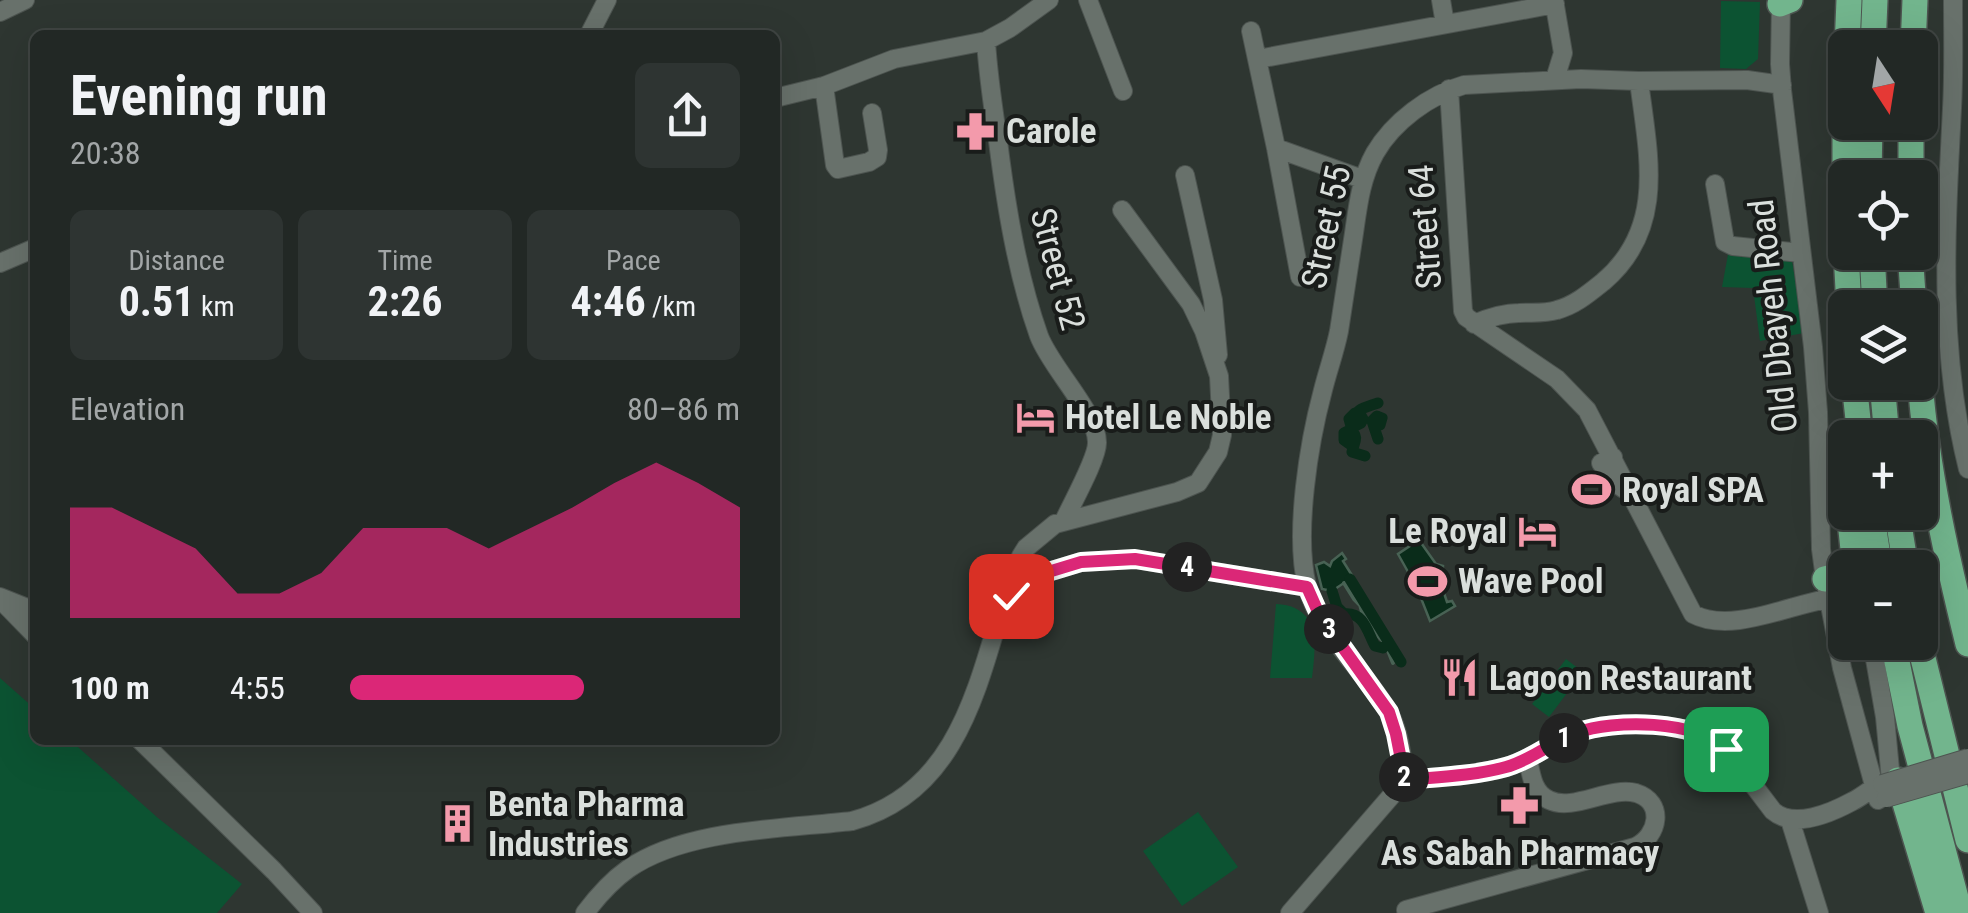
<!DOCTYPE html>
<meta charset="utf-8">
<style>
:root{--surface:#222825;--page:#2e3432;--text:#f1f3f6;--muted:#a2a6a7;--line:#3f4442;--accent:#db2777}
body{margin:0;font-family:"Roboto Condensed",sans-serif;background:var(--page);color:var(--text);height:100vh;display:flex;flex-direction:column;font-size:38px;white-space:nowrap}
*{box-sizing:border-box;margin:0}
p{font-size:32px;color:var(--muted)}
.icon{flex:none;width:55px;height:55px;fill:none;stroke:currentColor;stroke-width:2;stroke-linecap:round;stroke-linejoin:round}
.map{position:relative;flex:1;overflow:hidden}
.details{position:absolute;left:30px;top:30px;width:750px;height:715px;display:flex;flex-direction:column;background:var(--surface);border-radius:15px;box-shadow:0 10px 40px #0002,0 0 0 2px var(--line)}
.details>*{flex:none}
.needle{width:65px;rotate:168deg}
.tools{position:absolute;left:1828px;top:30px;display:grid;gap:20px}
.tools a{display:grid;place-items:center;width:110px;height:110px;border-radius:15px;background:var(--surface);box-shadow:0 10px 40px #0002,0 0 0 2px var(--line);font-size:50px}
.pin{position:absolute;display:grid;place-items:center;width:85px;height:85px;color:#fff;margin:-42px;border-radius:20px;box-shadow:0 5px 15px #0006}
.km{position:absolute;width:50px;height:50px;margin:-25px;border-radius:50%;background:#222;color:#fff;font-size:28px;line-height:50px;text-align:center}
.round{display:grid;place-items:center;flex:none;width:105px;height:105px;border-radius:15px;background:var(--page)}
.overview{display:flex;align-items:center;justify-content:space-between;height:170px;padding:0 40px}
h1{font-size:55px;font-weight:700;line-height:75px}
.stats{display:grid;grid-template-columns:repeat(3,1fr);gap:15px;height:170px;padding:10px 40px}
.stats div{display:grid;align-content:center;border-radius:15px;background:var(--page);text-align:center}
.stats b{font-size:42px;font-weight:700}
.stats small{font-size:28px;font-weight:400}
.stats p{font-size:28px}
.chart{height:280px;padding:20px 40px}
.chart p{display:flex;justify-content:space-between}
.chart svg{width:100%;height:180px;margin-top:10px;fill:var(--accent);opacity:.7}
ul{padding:0 40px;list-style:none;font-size:32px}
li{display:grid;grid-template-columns:160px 120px 1fr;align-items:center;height:75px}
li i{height:25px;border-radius:12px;background:var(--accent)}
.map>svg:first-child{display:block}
.green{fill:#0c5332}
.water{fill:#0a2c1a;stroke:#486254;stroke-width:2.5}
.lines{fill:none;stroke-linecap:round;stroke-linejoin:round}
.stream{stroke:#486254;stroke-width:4}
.canal{stroke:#0a2c1a;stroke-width:11}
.minor-casing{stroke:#4d5450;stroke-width:20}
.highway-casing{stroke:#4d5450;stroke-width:28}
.minor{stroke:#68716b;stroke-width:18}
.highway{stroke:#72b58d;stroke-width:25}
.minor-bridge-casing{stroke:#4d5450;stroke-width:20;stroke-linecap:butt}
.minor-bridge{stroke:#68716b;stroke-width:18}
.route-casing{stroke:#fff;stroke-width:20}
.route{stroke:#db2777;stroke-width:12}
.labels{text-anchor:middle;stroke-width:8;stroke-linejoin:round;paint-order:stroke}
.poi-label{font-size:35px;font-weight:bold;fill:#dadfdc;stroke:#191c1a;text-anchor:start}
.street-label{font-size:35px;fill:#dadfdc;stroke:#191c1a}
</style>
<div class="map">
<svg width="1968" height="913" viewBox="0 0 1968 913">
<rect width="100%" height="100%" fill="#2e3631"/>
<path class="green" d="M1721,1L1760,2L1758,59L1746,69L1720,68Z
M1729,249L1792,261L1804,333L1760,341L1753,288L1722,287Z
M1276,604C1321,606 1316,645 1312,678H1270Z
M1566,659L1583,672L1549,717L1532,704Z
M0,678L35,709V740H70L158,818L242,884L217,913H0Z
M1198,812L1238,867L1182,906L1143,851Z"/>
<path class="water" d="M1419,540L1436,564L1443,566L1442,587L1447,602L1452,601L1455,606L1430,621L1417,588L1398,554Z
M1342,553L1346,559L1343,561L1353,577L1332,591L1322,589L1316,565L1324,562L1330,566L1332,561Z"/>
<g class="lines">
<path class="stream" d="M1347,581L1358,597L1362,612L1381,636
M1344,583L1354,599L1366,611L1374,632L1385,643L1393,663"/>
<path class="canal" d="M1378,439L1372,421L1377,416L1382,418L1380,425
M1365,456L1352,452C1354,443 1360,436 1350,430L1344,433V440L1351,445L1353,444C1356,439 1355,436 1352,432L1345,433V440L1351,444L1354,440C1353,432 1351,426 1349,419L1355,413L1359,412L1363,419L1361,423L1357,425L1353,422C1353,409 1367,407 1378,403
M1350,579L1401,662
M1332,591L1337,607L1344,614C1364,612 1367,631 1375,646L1383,648"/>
<defs>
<path id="minor" d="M1088,0L1123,91
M1441,0L1445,24
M1554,0L1563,53L1555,79
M1781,0L1780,64L1782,90L1813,347L1818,412L1821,549L1825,579L1842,668L1878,800
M1953,0C1953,36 1954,72 1952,108C1946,229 1938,350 1968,469
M0,12L25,0
M1251,31L1276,148L1300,277
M589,35L607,0
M986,41C988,75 993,107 998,141C1006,205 1017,274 1039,336C1051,368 1098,414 1097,443C1097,459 1072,503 1064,521
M1258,59L1555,4
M824,86L835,165L838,169L869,162L877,157L878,150L872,113
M1449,89L1463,311L1466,317L1557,379L1587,410L1693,614C1734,636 1800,599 1845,596
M775,98L824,86L894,59L986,41L1010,28L1049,0
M1276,148L1362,179
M1185,175L1213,300L1218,355
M1715,184L1725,242L1733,246L1801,253
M0,263L35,248
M1474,324C1488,318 1504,313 1519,313C1532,312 1544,314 1557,310C1575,305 1588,294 1603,282C1667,228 1648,154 1639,81
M1613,457L1601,463L1614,482L1624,489
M1020,565L1021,556L1026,548L1055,524L1177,492L1198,483L1218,452L1222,435L1219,376L1204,331L1191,304L1122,210
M1035,576L1081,562L1135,559L1307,587
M0,597L35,611
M0,599L35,635
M1872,642L1885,717L1892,791
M140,740L274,871L313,913
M1405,780C1402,758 1400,733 1389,713C1365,670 1320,635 1307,586C1294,533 1309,442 1323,390C1328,370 1335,351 1339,331C1344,299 1349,266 1354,233C1358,205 1361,178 1375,153C1393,122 1429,95 1464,85L1581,79L1639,81L1747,80L1782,85
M1405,780C1438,777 1473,776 1506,767C1532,760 1551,742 1576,733C1615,719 1694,720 1726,749L1773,811C1794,829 1831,813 1853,801C1863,796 1871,788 1882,784
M1790,820L1819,913
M1406,910L1635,847C1659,836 1665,802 1636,793C1609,786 1573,812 1549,800C1533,793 1531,775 1528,759
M585,913C597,897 611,881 628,869C685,829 784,829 852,821C956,793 977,689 1004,600C1005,589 1007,584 1014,577
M1290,913L1405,780"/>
<path id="highway" d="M1780,4L1790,0
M1847,48L1849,0
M1873,48L1875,0
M1913,48L1915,0
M1845,78V236
M1869,178L1870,122
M1911,178V122
M1846,252L1849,308
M1872,252L1875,308
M1910,252L1914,308
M1854,382L1860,438
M1882,382L1887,438
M1920,382C1927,470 1947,559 1968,644
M1849,512L1855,568
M1871,512L1880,568
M1897,512L1906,568
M1825,579L1845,574
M1893,642L1910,726L1960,913
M1919,642L1968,840
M1898,780L1938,913"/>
</defs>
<use href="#minor" class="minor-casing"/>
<use href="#highway" class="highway-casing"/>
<use href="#minor" class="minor"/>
<use href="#highway" class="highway"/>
<defs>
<path id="minor-bridge" d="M1882,784L1968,758
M1886,798L1968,774"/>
</defs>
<use href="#minor-bridge" class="minor-bridge-casing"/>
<use href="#minor-bridge" class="minor-bridge"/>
</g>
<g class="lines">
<defs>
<path id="route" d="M1011,596L1021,584L1032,582L1035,576L1081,562L1135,559L1307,587L1319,614L1389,712L1396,734L1405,780C1438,777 1473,776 1506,767C1532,760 1551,742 1576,733C1615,719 1694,720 1726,749"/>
</defs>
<use href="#route" class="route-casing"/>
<use href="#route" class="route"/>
</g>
<defs>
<symbol id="pharmacy-bare" viewBox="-9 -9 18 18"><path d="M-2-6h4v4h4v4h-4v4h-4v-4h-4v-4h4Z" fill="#f39aab" stroke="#191c1a" stroke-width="2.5" paint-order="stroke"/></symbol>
<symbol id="hotel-bare" viewBox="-9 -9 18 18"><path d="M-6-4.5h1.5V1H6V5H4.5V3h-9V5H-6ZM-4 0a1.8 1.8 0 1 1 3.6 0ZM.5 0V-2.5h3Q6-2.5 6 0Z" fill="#f39aab" stroke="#191c1a" stroke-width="2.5" paint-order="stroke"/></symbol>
<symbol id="stadium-bare" viewBox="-9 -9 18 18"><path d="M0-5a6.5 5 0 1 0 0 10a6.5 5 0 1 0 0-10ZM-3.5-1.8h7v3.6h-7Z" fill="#f39aab" stroke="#191c1a" stroke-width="2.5" paint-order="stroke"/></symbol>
<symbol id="restaurant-bare" viewBox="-9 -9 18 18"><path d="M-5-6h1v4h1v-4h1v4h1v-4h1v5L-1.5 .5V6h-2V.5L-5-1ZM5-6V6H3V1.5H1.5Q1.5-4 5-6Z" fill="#f39aab" stroke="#191c1a" stroke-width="2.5" paint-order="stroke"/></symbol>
<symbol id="building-bare" viewBox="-9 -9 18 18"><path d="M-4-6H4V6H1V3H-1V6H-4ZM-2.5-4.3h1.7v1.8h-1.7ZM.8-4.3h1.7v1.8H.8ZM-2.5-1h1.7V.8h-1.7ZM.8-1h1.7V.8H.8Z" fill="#f39aab" stroke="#191c1a" stroke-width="2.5" paint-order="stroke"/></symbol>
</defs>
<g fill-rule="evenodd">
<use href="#pharmacy-bare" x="948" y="104" width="55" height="55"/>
<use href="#hotel-bare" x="1008" y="390" width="55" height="55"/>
<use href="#stadium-bare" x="1564" y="462" width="55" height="55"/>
<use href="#hotel-bare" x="1510" y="504" width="55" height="55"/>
<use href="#stadium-bare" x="1400" y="554" width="55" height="55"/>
<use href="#restaurant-bare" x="1432" y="650" width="55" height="55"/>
<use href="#pharmacy-bare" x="1492" y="778" width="55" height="55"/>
<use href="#building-bare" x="430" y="796" width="55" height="55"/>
</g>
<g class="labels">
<g class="poi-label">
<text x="1006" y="143">Carole</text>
<text x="1065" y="429">Hotel Le Noble</text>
<text x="1622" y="502">Royal SPA</text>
<text x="1507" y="543" text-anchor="end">Le Royal</text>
<text x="1458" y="593">Wave Pool</text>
<text x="1489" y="690">Lagoon Restaurant</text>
<text x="488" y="816">Benta Pharma<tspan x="488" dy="40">Industries</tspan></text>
<text x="1520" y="865" text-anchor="middle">As Sabah Pharmacy</text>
</g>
<g class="street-label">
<text transform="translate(1326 227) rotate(-78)" y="12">Street 55</text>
<text transform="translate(1425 227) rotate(-94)" y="12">Street 64</text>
<text transform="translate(1058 269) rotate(75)" y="12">Street 52</text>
<text transform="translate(1773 316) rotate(-96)" y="12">Old Dbayeh Road</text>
</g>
</g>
</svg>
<div class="tools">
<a><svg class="needle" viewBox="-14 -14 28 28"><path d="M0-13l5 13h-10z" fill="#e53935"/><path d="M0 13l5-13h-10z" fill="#a2a6a7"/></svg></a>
<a><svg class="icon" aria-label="locate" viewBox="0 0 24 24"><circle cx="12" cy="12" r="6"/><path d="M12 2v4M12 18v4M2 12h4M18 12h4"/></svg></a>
<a><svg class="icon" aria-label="layers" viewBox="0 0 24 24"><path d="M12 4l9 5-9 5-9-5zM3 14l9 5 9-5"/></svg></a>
<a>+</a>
<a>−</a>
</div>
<div class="pin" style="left:1726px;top:749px;background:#1e9e55"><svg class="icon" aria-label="arrive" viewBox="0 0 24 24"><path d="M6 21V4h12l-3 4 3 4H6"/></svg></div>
<div class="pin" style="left:1011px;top:596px;background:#d93025"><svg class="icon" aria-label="check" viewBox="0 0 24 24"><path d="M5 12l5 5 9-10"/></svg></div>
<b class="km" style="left:1564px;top:738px">1</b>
<b class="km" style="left:1404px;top:777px">2</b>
<b class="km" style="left:1329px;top:629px">3</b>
<b class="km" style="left:1187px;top:567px">4</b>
<section class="details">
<div class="overview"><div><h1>Evening run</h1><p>20:38</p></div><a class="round"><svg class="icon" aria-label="share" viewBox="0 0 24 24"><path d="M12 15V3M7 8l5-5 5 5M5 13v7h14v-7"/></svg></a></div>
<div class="stats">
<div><p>Distance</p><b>0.51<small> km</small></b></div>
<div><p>Time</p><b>2:26</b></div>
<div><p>Pace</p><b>4:46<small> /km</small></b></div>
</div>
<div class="chart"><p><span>Elevation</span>80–86 m</p>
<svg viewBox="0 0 160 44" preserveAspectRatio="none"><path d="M0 44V17L10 17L20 22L30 27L40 38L50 38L60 33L70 22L80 22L90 22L100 27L110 22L120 17L130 11L140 6L150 11L160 17V44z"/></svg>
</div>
<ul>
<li><b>100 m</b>4:55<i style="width:60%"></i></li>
</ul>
</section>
</div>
